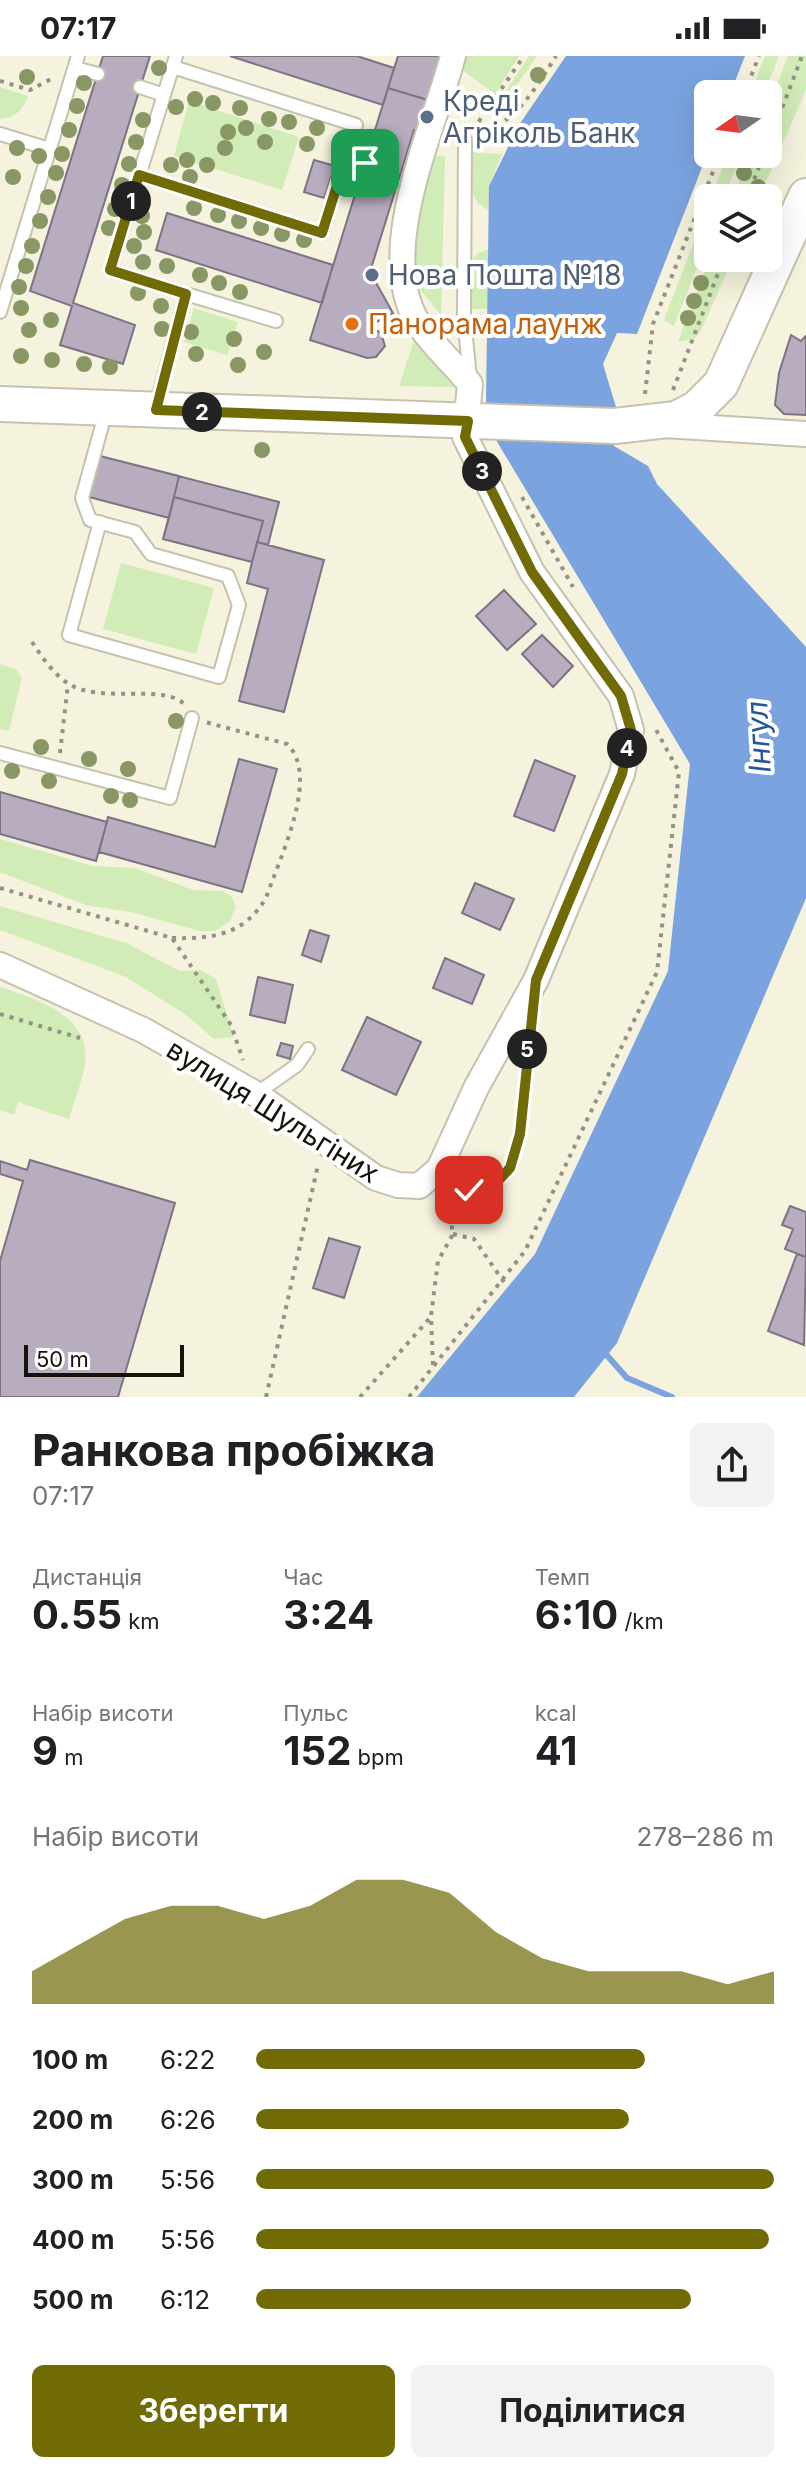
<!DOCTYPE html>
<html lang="uk">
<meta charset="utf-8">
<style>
:root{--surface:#fff;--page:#f2f2f2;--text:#202124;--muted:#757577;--accent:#716b05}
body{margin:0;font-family:Inter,sans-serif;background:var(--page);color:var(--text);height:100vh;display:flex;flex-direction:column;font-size:30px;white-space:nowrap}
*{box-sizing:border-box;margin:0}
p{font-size:26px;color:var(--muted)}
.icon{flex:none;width:44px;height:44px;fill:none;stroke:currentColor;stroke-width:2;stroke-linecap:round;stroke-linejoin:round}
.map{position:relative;height:1341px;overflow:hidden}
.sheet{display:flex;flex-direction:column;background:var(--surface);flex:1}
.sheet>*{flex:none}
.needle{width:52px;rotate:256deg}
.tools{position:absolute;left:694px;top:24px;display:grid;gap:16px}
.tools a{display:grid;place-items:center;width:88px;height:88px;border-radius:12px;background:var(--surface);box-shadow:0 8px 32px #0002;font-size:40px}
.scale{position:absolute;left:24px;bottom:20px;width:160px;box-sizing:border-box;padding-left:8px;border:4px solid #14120b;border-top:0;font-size:22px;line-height:28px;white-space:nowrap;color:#14120b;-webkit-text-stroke:6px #fff;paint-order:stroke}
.pin{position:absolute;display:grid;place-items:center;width:68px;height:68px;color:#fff;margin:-34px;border-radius:16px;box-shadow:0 4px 12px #0006}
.km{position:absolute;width:40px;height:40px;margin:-20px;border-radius:50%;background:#222;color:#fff;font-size:22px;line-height:40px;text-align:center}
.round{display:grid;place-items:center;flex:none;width:84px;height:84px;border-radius:12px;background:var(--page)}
.headline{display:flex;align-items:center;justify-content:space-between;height:136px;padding:0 32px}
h1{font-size:44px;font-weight:700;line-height:60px}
.stats{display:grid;grid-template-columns:repeat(3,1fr);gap:12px;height:136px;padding:8px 32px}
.stats div{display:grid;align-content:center}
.stats b{font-size:40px;font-weight:700}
.stats small{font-size:22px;font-weight:400}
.stats p{font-size:22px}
.chart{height:224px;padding:16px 32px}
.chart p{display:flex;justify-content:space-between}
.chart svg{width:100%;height:144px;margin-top:8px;fill:var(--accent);opacity:.7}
.primary-button{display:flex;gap:16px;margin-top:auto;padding:16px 32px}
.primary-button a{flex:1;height:92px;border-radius:12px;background:var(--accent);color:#fff;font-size:32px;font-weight:700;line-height:92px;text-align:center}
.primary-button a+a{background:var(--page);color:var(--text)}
ul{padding:0 32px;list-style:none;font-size:26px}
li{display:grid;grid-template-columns:128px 96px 1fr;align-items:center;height:60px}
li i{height:20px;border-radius:10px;background:var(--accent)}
.status{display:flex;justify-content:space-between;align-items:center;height:56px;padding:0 40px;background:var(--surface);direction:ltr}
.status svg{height:22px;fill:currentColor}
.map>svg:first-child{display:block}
.green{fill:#d1ecb7}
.water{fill:#7aa3e0}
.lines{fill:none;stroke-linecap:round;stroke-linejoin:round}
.stream{stroke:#7aa3e0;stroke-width:6}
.building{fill:#b8adbf;stroke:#7d7383;stroke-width:2}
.lane-casing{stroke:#c6c2af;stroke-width:16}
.street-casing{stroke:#c6c2af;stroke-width:28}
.secondary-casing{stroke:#c6c2af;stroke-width:38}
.path{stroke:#949283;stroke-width:4;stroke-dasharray:4 6;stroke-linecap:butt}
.lane{stroke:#fff;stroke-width:12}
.street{stroke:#fff;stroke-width:24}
.secondary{stroke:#fff;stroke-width:34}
.tree{fill:#889764}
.route-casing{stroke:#fff;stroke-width:16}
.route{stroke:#716b05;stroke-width:10}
.service-dot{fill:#5c6f8a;stroke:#fff;stroke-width:3}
.food-dot{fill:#e8710a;stroke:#fff;stroke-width:3}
.labels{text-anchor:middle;stroke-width:8;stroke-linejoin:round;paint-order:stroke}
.service-label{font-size:28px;fill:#4e5e75;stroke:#fff;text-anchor:start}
.food-label{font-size:28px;fill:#c56008;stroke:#fff;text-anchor:start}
.street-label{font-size:28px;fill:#14120b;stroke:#fff}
.water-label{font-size:30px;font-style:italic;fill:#24559e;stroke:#fff}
</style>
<div class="status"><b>07:17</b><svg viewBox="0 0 49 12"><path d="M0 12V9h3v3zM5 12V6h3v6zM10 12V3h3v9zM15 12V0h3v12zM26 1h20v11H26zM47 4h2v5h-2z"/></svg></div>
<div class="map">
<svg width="806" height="1341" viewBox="0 0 806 1341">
<rect width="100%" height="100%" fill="#f5f2de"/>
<path class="green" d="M461,0H519L495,38L458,11Z
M529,0H537L508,42L504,38Z
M765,0H779L764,38H750Z
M788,0H806V34L759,142H733L750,98H768V52Z
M0,31L28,40C23,54 15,62 0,63Z
M189,45L299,81L282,134L174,100Z
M472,96L502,98L489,130L490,155C465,144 472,120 472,96Z
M728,98H741L724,142H711Z
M437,99L445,101L441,259L414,226L417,144Z
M708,149V183L674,270L664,264Z
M490,193L489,253H470L471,209L477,197Z
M710,202H733L701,275L694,283L678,286Z
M194,252L238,266L227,299L184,286Z
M416,278L454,331L399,330Z
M121,507L214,532L196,598L103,573Z
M0,608L17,614L22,622L9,675L0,673Z
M0,783L93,810L135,812L193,834L223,835L231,840L236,851L230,865L215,875H200L131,856L86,849L0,816Z
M0,850L126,887L180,915L201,914L216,923L234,981L214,983L185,958L126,921L0,874Z
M0,931C34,942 92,959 85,1008C82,1026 74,1045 69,1063L18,1046L14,1059L0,1054Z"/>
<path class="water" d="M566,0H745L730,38H708V96L637,278L617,277L603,308L616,351L614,390L648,410L657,428L806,591V842L617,1287L574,1341H417L535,1198L668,915L690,708L496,384L486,345L489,130L519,69Z"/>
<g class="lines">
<path class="stream" d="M604,1296L627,1322L672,1341"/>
</g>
<path class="building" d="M103,0H150L73,247L135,269L123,308L60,289L72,250L30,235Z
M230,0H357L394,12L383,49Z
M398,0H446L431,45L388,32Z
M388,32L431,45L422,77L414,74L370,216L393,257L369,270L381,277L385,290L376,301L367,302L310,284Z
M314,104L335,110L324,142L304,136Z
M167,157L333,209L322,247L156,194Z
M791,279L801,285L806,280V359L784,358L775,349L779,317Z
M100,400L179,420L169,462L89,441Z
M100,400L279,446L268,489L324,504L284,656L239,645L268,533L247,527L252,506L163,483L169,462L89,441Z
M174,441L263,465L252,506L163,483Z
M257,486L324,504L284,656L239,645L268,533L247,527Z
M504,534L536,568L507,594L476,560Z
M542,579L573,610L553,631L522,598Z
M239,703L277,713L242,836L99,796L108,761L215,791Z
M535,704L575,720L554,775L514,760Z
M0,736L107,766L96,805L0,778Z
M475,827L514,843L500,874L462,857Z
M310,874L329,880L321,906L302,899Z
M445,902L484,919L472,948L433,932Z
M258,921L293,929L285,967L250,959Z
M367,961L421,986L396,1039L342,1014Z
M281,987L293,990L290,1003L277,999Z
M30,1104L175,1147L118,1341H0V1205L23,1125L0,1118V1105L27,1114Z
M790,1150L806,1156V1201L785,1193L793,1173L782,1169Z
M329,1182L360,1191L344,1242L313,1232Z
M797,1198L806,1201L804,1289L768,1275Z"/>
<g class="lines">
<defs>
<path id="lane" d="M75,12L98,18
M140,31L164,39
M0,78L49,93
M465,84L464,263L470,321
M346,101L365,107
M139,119L322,177L356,69L173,11
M186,238L276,265
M0,256L78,0
M156,351L186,238L110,214L176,0
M100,466L69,579L219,621L239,549L228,520L151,498L135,476L90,464L82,442L106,355
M0,697L170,742L192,662
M256,1038L297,1009L308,993"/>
<path id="street" d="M664,369L806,378
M0,909L143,974L256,1038L376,1122L398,1129L419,1130L439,1113L476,1032L536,924L622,718L631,674L621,640L532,516L465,381L470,328C454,308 432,289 418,267C374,196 434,73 453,0"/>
<path id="secondary" d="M0,348L615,370L676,363L697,352L721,328L806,140"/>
</defs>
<use href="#lane" class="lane-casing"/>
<use href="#street" class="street-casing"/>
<use href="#secondary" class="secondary-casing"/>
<path class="path" d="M0,25L30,34L53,22
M744,38L759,0
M473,74L524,0
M479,79C517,65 535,33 556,0
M768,89L802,0
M747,142L764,98
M673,334L724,202
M645,338L653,268L720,98
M522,441L573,531
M32,586C42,601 54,619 69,628C100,648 166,627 185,649
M60,697L68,628
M0,832L172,882L231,969L243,1004
M172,882C213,883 244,879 266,842C279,803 321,720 287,688L205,666
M0,958L80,982
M449,1133C464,1134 485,1135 498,1125C528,1102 524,1023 527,987
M453,1178L474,1183L504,1226
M433,1309L431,1260L438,1205L453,1178L448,1149L440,1142
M266,1341L318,1109
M360,1341L430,1262
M409,1341L525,1195L657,916L679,716L654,670"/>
<use href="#lane" class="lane"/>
<use href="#street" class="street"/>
<use href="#secondary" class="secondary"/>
</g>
<g class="tree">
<circle cx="159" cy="12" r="8"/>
<circle cx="538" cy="19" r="8"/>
<circle cx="27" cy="21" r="8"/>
<circle cx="84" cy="27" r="8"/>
<circle cx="195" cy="43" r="8"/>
<circle cx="213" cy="47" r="8"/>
<circle cx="77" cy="50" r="8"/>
<circle cx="176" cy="51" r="8"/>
<circle cx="240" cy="52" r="8"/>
<circle cx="269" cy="63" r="8"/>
<circle cx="143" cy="64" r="8"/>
<circle cx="289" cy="66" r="8"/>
<circle cx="246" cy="72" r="8"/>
<circle cx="317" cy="72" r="8"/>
<circle cx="69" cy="74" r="8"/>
<circle cx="228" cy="76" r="8"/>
<circle cx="136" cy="86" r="8"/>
<circle cx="265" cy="86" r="8"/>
<circle cx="307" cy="88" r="8"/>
<circle cx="17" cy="92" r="8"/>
<circle cx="225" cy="92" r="8"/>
<circle cx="62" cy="98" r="8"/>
<circle cx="39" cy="100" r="8"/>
<circle cx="187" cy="104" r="8"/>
<circle cx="129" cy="108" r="8"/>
<circle cx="171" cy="109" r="8"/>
<circle cx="207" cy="109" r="8"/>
<circle cx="56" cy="117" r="8"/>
<circle cx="744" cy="117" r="8"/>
<circle cx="13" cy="121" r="8"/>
<circle cx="190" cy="121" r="8"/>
<circle cx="122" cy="129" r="8"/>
<circle cx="758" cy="131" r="8"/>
<circle cx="48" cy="141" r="8"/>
<circle cx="194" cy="152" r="8"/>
<circle cx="115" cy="153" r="8"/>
<circle cx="218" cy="159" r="8"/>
<circle cx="142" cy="160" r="8"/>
<circle cx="40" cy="165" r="8"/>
<circle cx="239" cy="165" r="8"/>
<circle cx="109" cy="172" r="8"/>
<circle cx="261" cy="172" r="8"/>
<circle cx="144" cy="176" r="8"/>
<circle cx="282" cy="178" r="8"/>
<circle cx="304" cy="184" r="8"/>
<circle cx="32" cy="190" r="8"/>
<circle cx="134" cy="190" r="8"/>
<circle cx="143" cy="206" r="8"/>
<circle cx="26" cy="210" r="8"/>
<circle cx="167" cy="210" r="8"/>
<circle cx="200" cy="219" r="8"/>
<circle cx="219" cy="227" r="8"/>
<circle cx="701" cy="227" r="8"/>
<circle cx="19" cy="231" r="8"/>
<circle cx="240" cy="236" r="8"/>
<circle cx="138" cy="237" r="8"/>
<circle cx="694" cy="245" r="8"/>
<circle cx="161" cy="250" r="8"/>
<circle cx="21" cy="252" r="8"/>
<circle cx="688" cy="262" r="8"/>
<circle cx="51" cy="264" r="8"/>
<circle cx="162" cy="273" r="8"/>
<circle cx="29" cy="274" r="8"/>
<circle cx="191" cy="276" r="8"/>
<circle cx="234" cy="283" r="8"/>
<circle cx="264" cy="296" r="8"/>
<circle cx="196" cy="298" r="8"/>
<circle cx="21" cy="300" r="8"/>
<circle cx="52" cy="304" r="8"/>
<circle cx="84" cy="308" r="8"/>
<circle cx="238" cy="309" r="8"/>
<circle cx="110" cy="311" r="8"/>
<circle cx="262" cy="394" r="8"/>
<circle cx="176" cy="665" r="8"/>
<circle cx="41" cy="691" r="8"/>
<circle cx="89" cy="703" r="8"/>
<circle cx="128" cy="713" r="8"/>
<circle cx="12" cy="715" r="8"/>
<circle cx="49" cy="725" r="8"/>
<circle cx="111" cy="740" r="8"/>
<circle cx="130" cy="744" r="8"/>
</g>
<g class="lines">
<defs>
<path id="route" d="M365,107L346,101L322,177L139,119L110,214L186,238L156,354L468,365L465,381L532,516L621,640L631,674L622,718L536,924L520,1078L510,1112L496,1127L469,1134"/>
</defs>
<use href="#route" class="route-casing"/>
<use href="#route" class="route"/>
</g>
<g class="service-dot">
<circle cx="427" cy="61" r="8"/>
<circle cx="372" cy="219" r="8"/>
</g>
<circle class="food-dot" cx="352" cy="268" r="8"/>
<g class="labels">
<g class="service-label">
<text x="443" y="55">Креді<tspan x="443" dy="32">Агріколь Банк</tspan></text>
<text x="388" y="229">Нова Пошта №18</text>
</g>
<g class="food-label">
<text x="368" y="278">Панорама лаунж</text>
</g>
<g class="street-label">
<text transform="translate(273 1055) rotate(32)" y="10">вулиця Шульгіних</text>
</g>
<g class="water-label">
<text transform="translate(759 681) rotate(-93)" y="10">Інгул</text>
</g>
</g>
</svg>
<div class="tools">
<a><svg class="needle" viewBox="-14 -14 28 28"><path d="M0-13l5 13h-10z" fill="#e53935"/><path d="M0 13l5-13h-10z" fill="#757577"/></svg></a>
<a><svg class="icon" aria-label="layers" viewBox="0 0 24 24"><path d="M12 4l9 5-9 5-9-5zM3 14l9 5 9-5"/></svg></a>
</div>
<div class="scale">50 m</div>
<div class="pin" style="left:365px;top:107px;background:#1e9e55"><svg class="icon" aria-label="arrive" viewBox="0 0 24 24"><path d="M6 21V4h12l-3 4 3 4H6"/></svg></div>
<div class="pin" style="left:469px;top:1134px;background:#d93025"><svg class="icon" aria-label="check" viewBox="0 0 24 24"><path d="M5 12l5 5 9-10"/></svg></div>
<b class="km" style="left:131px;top:145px">1</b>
<b class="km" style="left:202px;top:356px">2</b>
<b class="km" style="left:482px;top:415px">3</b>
<b class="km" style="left:627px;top:692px">4</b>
<b class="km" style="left:527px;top:993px">5</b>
</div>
<section class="sheet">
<div class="headline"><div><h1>Ранкова пробіжка</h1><p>07:17</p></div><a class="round"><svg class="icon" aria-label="share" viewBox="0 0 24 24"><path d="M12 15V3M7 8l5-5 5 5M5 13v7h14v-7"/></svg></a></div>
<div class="stats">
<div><p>Дистанція</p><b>0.55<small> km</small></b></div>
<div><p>Час</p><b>3:24</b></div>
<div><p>Темп</p><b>6:10<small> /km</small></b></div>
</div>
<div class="stats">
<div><p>Набір висоти</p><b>9<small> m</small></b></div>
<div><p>Пульс</p><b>152<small> bpm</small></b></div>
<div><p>kcal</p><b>41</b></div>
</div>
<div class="chart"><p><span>Набір висоти</span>278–286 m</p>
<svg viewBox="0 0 160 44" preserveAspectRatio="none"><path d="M0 44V34L10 26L20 18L30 14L40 14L50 18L60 14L70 6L80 6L90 10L100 22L110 30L120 34L130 34L140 34L150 38L160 34V44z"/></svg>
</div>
<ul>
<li><b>100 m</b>6:22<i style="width:75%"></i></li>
<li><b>200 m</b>6:26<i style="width:72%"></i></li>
<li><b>300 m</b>5:56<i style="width:100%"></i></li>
<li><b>400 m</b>5:56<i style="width:99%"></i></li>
<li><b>500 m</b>6:12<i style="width:84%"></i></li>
</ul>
<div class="primary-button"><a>Зберегти</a><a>Поділитися</a></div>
</section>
